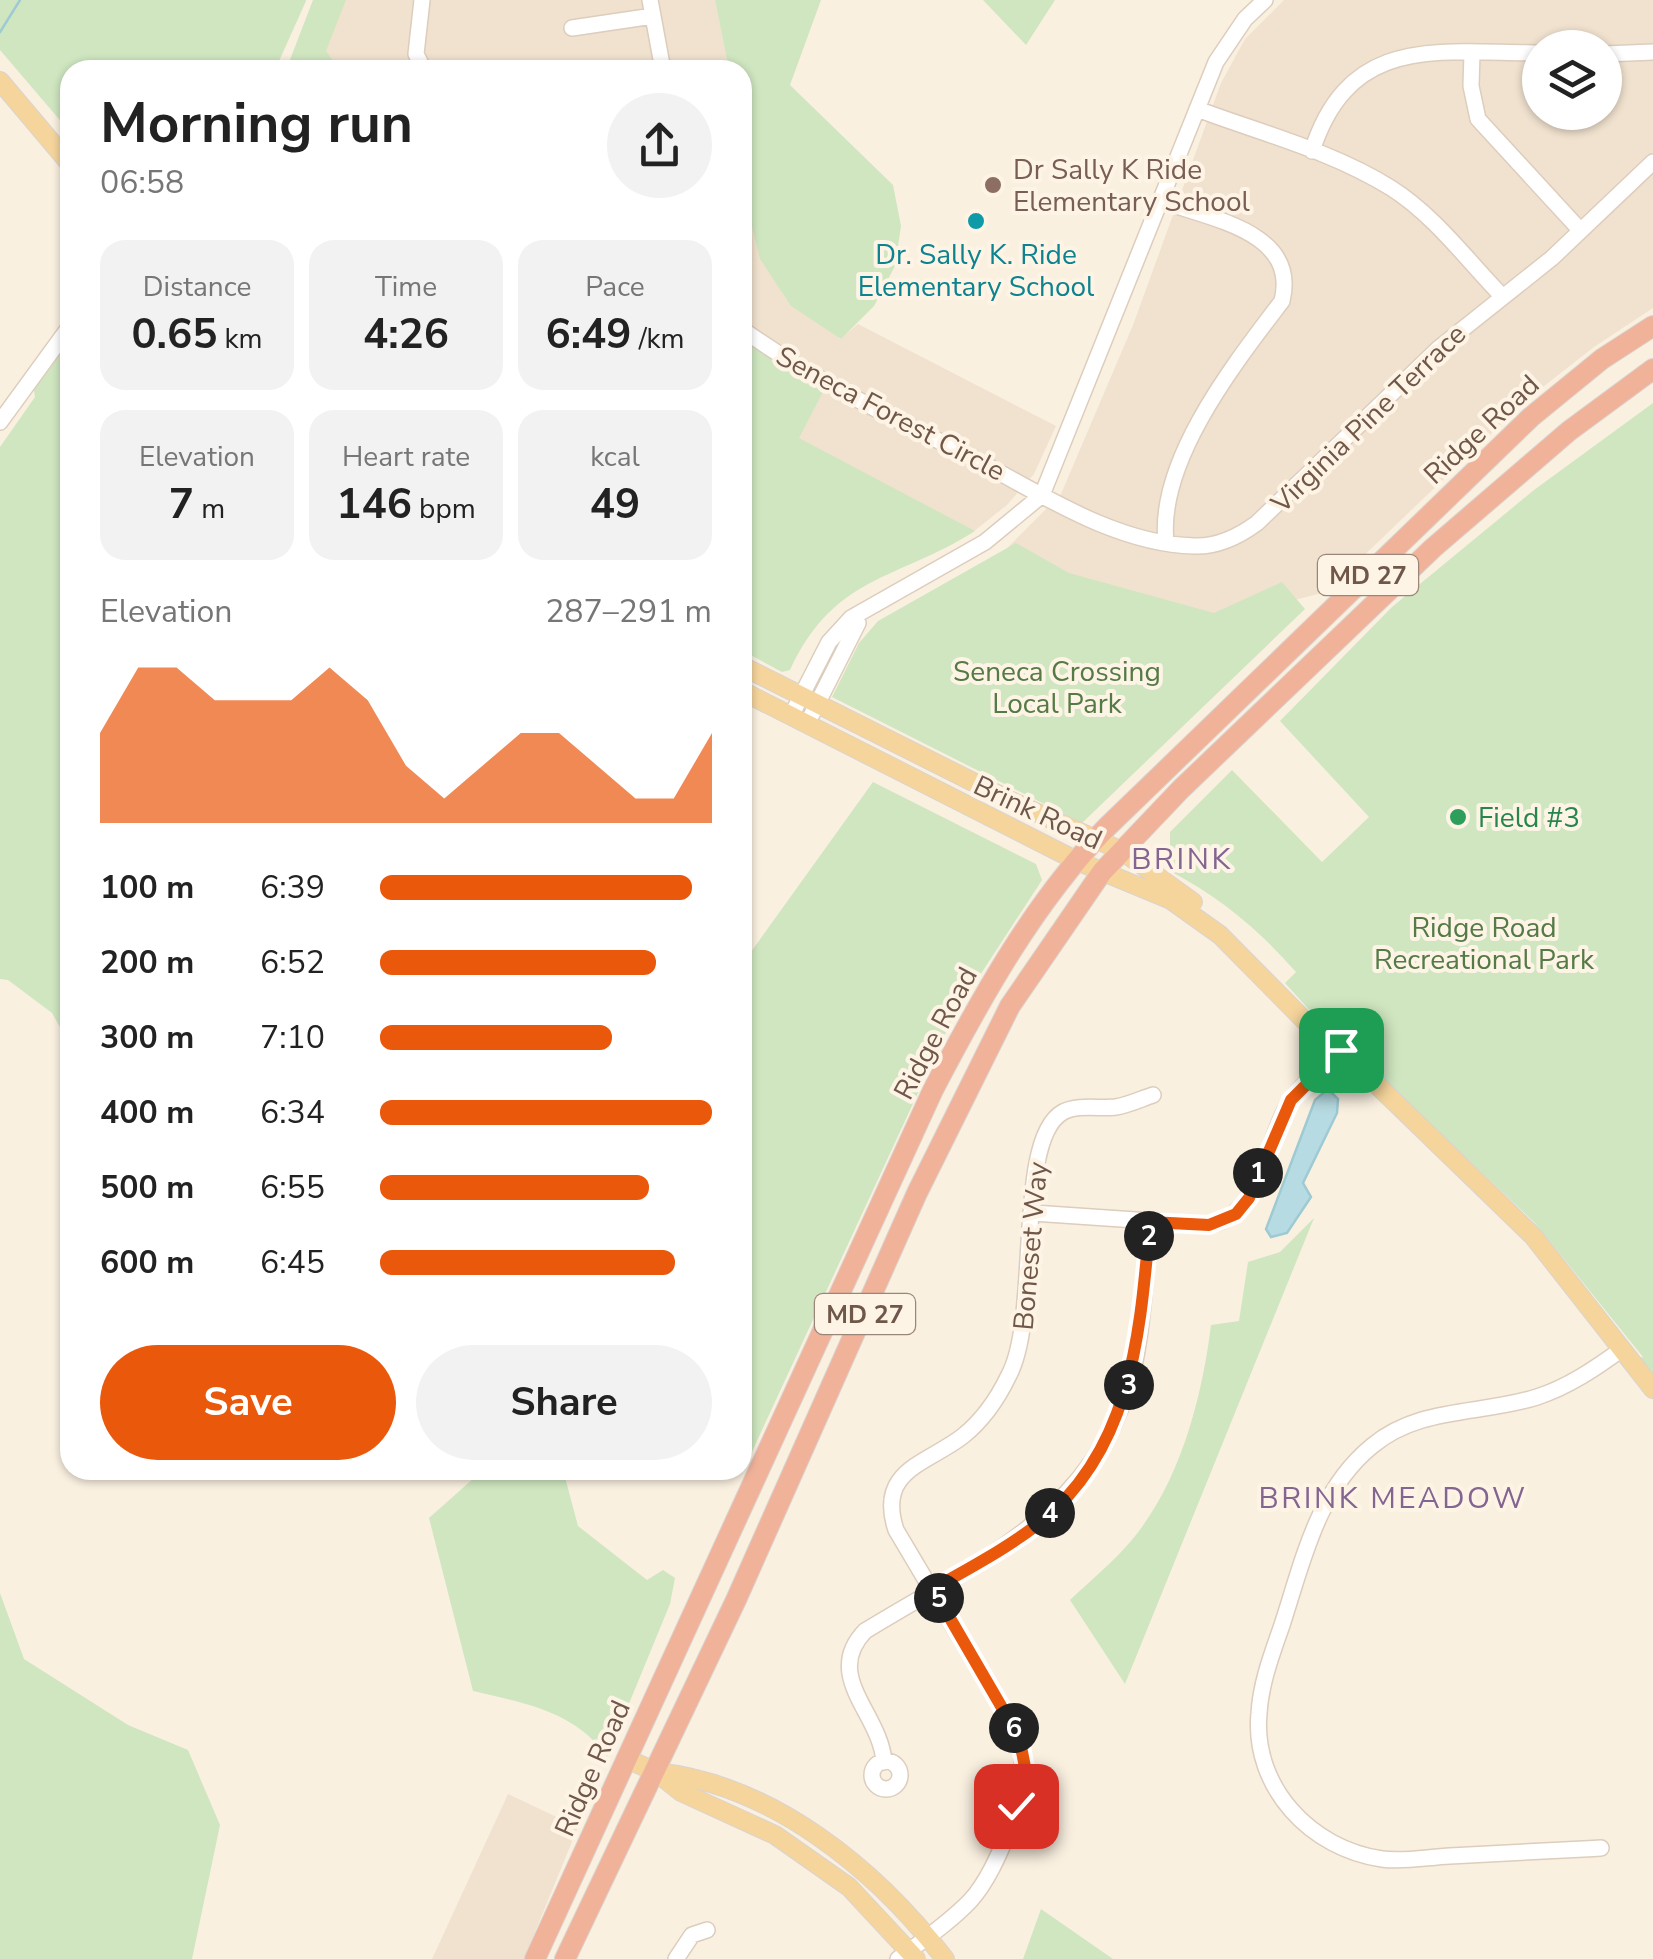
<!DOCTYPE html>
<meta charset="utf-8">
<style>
:root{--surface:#fff;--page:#f2f2f2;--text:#222;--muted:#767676;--accent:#ea580c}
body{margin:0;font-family:"Nunito Sans",sans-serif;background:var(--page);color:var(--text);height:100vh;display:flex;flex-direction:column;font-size:38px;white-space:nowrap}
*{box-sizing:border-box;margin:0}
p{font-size:32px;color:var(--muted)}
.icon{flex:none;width:55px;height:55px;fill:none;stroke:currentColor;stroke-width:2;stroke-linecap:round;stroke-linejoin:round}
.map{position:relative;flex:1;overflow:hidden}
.drawer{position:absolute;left:60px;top:60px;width:692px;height:1420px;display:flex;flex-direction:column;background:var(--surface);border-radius:30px;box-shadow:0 2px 8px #0004}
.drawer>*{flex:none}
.fabs{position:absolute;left:1522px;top:30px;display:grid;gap:20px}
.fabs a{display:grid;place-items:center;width:100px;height:100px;border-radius:50%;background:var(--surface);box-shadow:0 2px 8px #0004;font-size:50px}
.pin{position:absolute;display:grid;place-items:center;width:85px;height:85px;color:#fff;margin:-42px;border-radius:20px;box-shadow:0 5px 15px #0006}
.km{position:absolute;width:50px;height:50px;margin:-25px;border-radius:50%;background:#222;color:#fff;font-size:28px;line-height:50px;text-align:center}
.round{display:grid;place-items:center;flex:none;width:105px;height:105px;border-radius:52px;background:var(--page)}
.overview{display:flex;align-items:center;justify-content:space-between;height:170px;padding:0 40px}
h1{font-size:55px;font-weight:700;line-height:75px}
.stats{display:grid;grid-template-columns:repeat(3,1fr);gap:15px;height:170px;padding:10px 40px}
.stats div{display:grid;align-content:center;border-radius:25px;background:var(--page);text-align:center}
.stats b{font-size:42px;font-weight:700}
.stats small{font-size:28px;font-weight:400}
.stats p{font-size:28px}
.chart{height:280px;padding:20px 40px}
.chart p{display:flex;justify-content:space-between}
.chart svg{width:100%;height:180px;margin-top:10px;fill:var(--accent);opacity:.7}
.cta{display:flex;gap:20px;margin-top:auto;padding:20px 40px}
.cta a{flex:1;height:115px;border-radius:60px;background:var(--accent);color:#fff;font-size:40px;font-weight:700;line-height:115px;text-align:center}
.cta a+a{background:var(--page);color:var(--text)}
ul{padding:0 40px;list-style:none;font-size:32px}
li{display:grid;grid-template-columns:160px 120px 1fr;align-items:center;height:75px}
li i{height:25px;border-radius:12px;background:var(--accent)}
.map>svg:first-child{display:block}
.residential{fill:#f1e2cf;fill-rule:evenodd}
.green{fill:#cfe6c0}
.water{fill:#b7dbe2;stroke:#9dcad3;stroke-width:2.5}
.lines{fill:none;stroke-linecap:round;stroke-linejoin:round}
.stream{stroke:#9dcad3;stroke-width:2.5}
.minor-casing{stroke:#ddcdbd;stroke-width:18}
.major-casing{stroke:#dad3d0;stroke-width:20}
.highway-casing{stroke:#dad3d0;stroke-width:22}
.minor{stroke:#fff;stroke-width:15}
.major{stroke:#f5d59c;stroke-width:18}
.highway{stroke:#f1b29a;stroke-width:20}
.route-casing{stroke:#fff;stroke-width:20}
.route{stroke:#ea580c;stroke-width:12}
.education-dot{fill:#8d6e63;stroke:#fef4e6;stroke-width:4}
.culture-dot{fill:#0f9aa8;stroke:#fef4e6;stroke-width:4}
.leisure-dot{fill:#2e9e5b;stroke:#fef4e6;stroke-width:4}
.labels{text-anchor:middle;stroke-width:8;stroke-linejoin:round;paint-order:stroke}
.shield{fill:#fef4e6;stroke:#9a8678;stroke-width:2.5}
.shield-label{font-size:25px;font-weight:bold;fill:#6f5749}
.education-label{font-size:28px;fill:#785e54;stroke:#fef4e6;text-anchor:start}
.culture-label{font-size:28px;fill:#0d838f;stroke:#fef4e6}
.street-label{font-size:28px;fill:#6f5749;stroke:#fef4e6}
.park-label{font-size:28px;fill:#547a45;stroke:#fef4e6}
.leisure-label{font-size:28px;fill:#27864d;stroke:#fef4e6;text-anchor:start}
.neighbourhood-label{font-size:30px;letter-spacing:2.5px;fill:#836592;stroke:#fef4e6}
</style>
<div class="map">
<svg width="1653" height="1959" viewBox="0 0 1653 1959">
<rect width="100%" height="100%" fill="#faf0e0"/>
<path class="residential" d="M341,0H715L729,70H337L323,52Z
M1284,0H1653V308L1594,347L1525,401L1326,592L1208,622L1067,584L1003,552L1061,494L1133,325L1221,83L1245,39ZM1540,48H1605V112H1540Z
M742,124L750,149L747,206L840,339L858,324L1056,426L1034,474L1007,505L973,532L790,440L743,349Z
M508,1794L578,1827L524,1959H432Z"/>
<path class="green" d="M0,0H306V1L275,70H70V132L0,50Z
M313,0H346L326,51L340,70H286Z
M715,0H821L790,85L893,185L901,226L895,266L874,306L841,339L791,306L760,259L747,206L750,149L743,124L742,70H729Z
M983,0H1055L1026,45Z
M70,326V1045L52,1013L8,980L0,979V447L35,397L32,378Z
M742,337L824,390L799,438L975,531C896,581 835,574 790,670L782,672L743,651Z
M1653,403V1377L1638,1358L1643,1357L1535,1223L1382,1078L1378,1086L1285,983L1296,972C1259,930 1220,897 1170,871V832L1232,770L1322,862L1369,817L1280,721L1392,607L1534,490Z
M1016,543L1069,573L1214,613L1282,582L1305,609L1082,823L832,697L859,643L878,621Z
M873,782L1036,864L1042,880L954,1015L744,1469L743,963Z
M1314,1218L1125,1684L1070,1600C1090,1581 1113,1562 1131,1541C1180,1483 1202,1398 1211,1325L1239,1321L1248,1262L1280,1252Z
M483,1470H552L565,1477L578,1526L647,1580L663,1570L675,1578L670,1604L607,1757C576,1711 524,1703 473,1691L429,1518Z
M0,1593L24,1659L128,1725L188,1750L220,1825L192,1959H0Z
M1041,1909L1113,1959H1023Z"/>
<path class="water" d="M1328,1089L1338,1099L1337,1113L1303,1183L1311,1197L1287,1233L1271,1237L1266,1229L1315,1100Z"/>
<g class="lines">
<path class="stream" d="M0,32L20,0"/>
<defs>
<path id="minor" d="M422,0L416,54L424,70
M650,0L663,70
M572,28L653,16
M1472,54L1471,86L1478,119L1580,230
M1605,54L1653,52
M1197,109C1261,133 1332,151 1391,188C1434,215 1467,260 1502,296
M1312,151C1350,33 1439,53 1540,53
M1159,200C1210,219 1299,231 1282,301C1235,363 1157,461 1166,542
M742,329C813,380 891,417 969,456C1038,492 1114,544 1194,546C1218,547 1238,537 1257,523L1439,348L1552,258L1653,162
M0,422L70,326
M791,716L829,642L851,618L985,542L1042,495L1216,62L1245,19L1265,0
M807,724L858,623
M1033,1213L1209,1225C1262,1216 1265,1139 1291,1100C1305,1080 1324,1067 1341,1050
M872 1775a14 14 0 1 1 28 0a14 14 0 1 1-28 0Z
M884,1762C881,1714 822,1676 865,1631C979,1561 1101,1511 1134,1366C1144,1320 1145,1270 1150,1222
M1601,1848C1551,1851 1501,1853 1450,1856C1428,1857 1404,1862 1382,1859C1311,1849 1252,1787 1259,1713C1261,1682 1272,1654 1282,1625C1303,1561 1317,1491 1372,1446C1420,1406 1481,1415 1537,1397C1568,1387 1596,1368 1622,1349
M676,1959L692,1935L707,1930
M898,1959C922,1941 949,1923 970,1901C1000,1869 1033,1778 1019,1737L896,1530C876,1470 927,1464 963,1436C983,1420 998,1398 1009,1375C1041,1315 1014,1139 1063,1112C1078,1104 1100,1109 1116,1107C1128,1105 1141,1099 1153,1095"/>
<path id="major" d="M0,81L70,164
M742,666L1009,800L1122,851L1193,902
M742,691L1077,861L1171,900L1220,935L1308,1024L1341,1050L1533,1236L1653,1389
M627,1759L656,1772L681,1792L775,1835L849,1887L916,1959
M656,1772C772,1784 876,1869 945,1959"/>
<path id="highway" d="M535,1959L933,1090C981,998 1034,902 1107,827L1531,417L1602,359L1653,326
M565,1959L736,1600L917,1193L1010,1006L1102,872L1181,789L1433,548L1569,431L1653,369"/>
</defs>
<use href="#minor" class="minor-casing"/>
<use href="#major" class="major-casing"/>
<use href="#highway" class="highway-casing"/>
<use href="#minor" class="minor"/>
<use href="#major" class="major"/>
<use href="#highway" class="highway"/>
</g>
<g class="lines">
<defs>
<path id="route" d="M1016,1806L1026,1772L1019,1737L933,1589C969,1568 1006,1549 1038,1524C1133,1450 1140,1331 1150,1222L1209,1225L1236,1214L1249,1198L1291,1100L1341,1050"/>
</defs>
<use href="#route" class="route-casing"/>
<use href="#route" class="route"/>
</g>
<circle class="education-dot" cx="993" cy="185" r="10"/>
<circle class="culture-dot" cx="976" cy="221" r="10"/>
<circle class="leisure-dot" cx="1458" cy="817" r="10"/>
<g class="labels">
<g class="shield">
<rect x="1318" y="555" width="100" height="40" rx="8"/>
<rect x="815" y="1294" width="100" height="40" rx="8"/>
</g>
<g class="shield-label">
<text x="1368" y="584">MD 27</text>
<text x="865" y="1323">MD 27</text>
</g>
<g class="education-label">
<text x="1013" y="179">Dr Sally K Ride<tspan x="1013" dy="32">Elementary School</tspan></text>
</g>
<g class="culture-label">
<text x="976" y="264">Dr. Sally K. Ride<tspan x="976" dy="32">Elementary School</tspan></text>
</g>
<g class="street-label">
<text transform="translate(891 413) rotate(28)" y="10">Seneca Forest Circle</text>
<text transform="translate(1368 418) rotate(-44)" y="10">Virginia Pine Terrace</text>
<text transform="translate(1481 429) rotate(-43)" y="10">Ridge Road</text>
<text transform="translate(1038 812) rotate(25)" y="10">Brink Road</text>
<text transform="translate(935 1033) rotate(-62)" y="10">Ridge Road</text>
<text transform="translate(1030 1246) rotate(-85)" y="10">Boneset Way</text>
<text transform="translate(592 1768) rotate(-66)" y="10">Ridge Road</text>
</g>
<g class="park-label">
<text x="1057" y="681">Seneca Crossing<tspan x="1057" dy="32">Local Park</tspan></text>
<text x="1484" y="937">Ridge Road<tspan x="1484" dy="32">Recreational Park</tspan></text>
</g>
<g class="leisure-label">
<text x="1478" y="827">Field #3</text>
</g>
<g class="neighbourhood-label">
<text x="1182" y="869">BRINK</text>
<text x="1393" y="1508">BRINK MEADOW</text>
</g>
</g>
</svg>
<div class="fabs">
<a><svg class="icon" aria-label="layers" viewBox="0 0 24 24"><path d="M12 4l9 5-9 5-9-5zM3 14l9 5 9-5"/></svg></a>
</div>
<div class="pin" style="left:1341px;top:1050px;background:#1e9e55"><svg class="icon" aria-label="arrive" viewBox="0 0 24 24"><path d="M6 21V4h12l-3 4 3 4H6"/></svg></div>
<div class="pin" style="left:1016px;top:1806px;background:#d93025"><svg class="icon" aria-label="check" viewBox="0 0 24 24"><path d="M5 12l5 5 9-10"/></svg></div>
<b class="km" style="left:1258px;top:1173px">1</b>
<b class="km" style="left:1149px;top:1236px">2</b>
<b class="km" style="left:1129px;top:1385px">3</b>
<b class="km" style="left:1050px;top:1513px">4</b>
<b class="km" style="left:939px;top:1598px">5</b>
<b class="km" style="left:1014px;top:1728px">6</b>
<section class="drawer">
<div class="overview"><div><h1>Morning run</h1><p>06:58</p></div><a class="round"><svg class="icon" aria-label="share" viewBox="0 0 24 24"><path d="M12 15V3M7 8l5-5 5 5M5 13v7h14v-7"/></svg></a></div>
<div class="stats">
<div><p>Distance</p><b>0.65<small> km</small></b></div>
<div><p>Time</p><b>4:26</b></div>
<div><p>Pace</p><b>6:49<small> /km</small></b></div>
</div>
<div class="stats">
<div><p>Elevation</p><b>7<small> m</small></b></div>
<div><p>Heart rate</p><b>146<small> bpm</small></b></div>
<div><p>kcal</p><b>49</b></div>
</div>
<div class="chart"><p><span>Elevation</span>287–291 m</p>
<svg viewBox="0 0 160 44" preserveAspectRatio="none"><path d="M0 44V22L10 6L20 6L30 14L40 14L50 14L60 6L70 14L80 30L90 38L100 30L110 22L120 22L130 30L140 38L150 38L160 22V44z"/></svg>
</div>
<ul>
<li><b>100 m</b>6:39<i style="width:94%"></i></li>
<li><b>200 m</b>6:52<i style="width:83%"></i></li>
<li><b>300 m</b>7:10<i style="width:70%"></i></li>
<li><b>400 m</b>6:34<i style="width:100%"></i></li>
<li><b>500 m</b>6:55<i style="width:81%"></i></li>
<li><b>600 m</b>6:45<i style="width:89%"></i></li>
</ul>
<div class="cta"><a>Save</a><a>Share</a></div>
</section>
</div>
